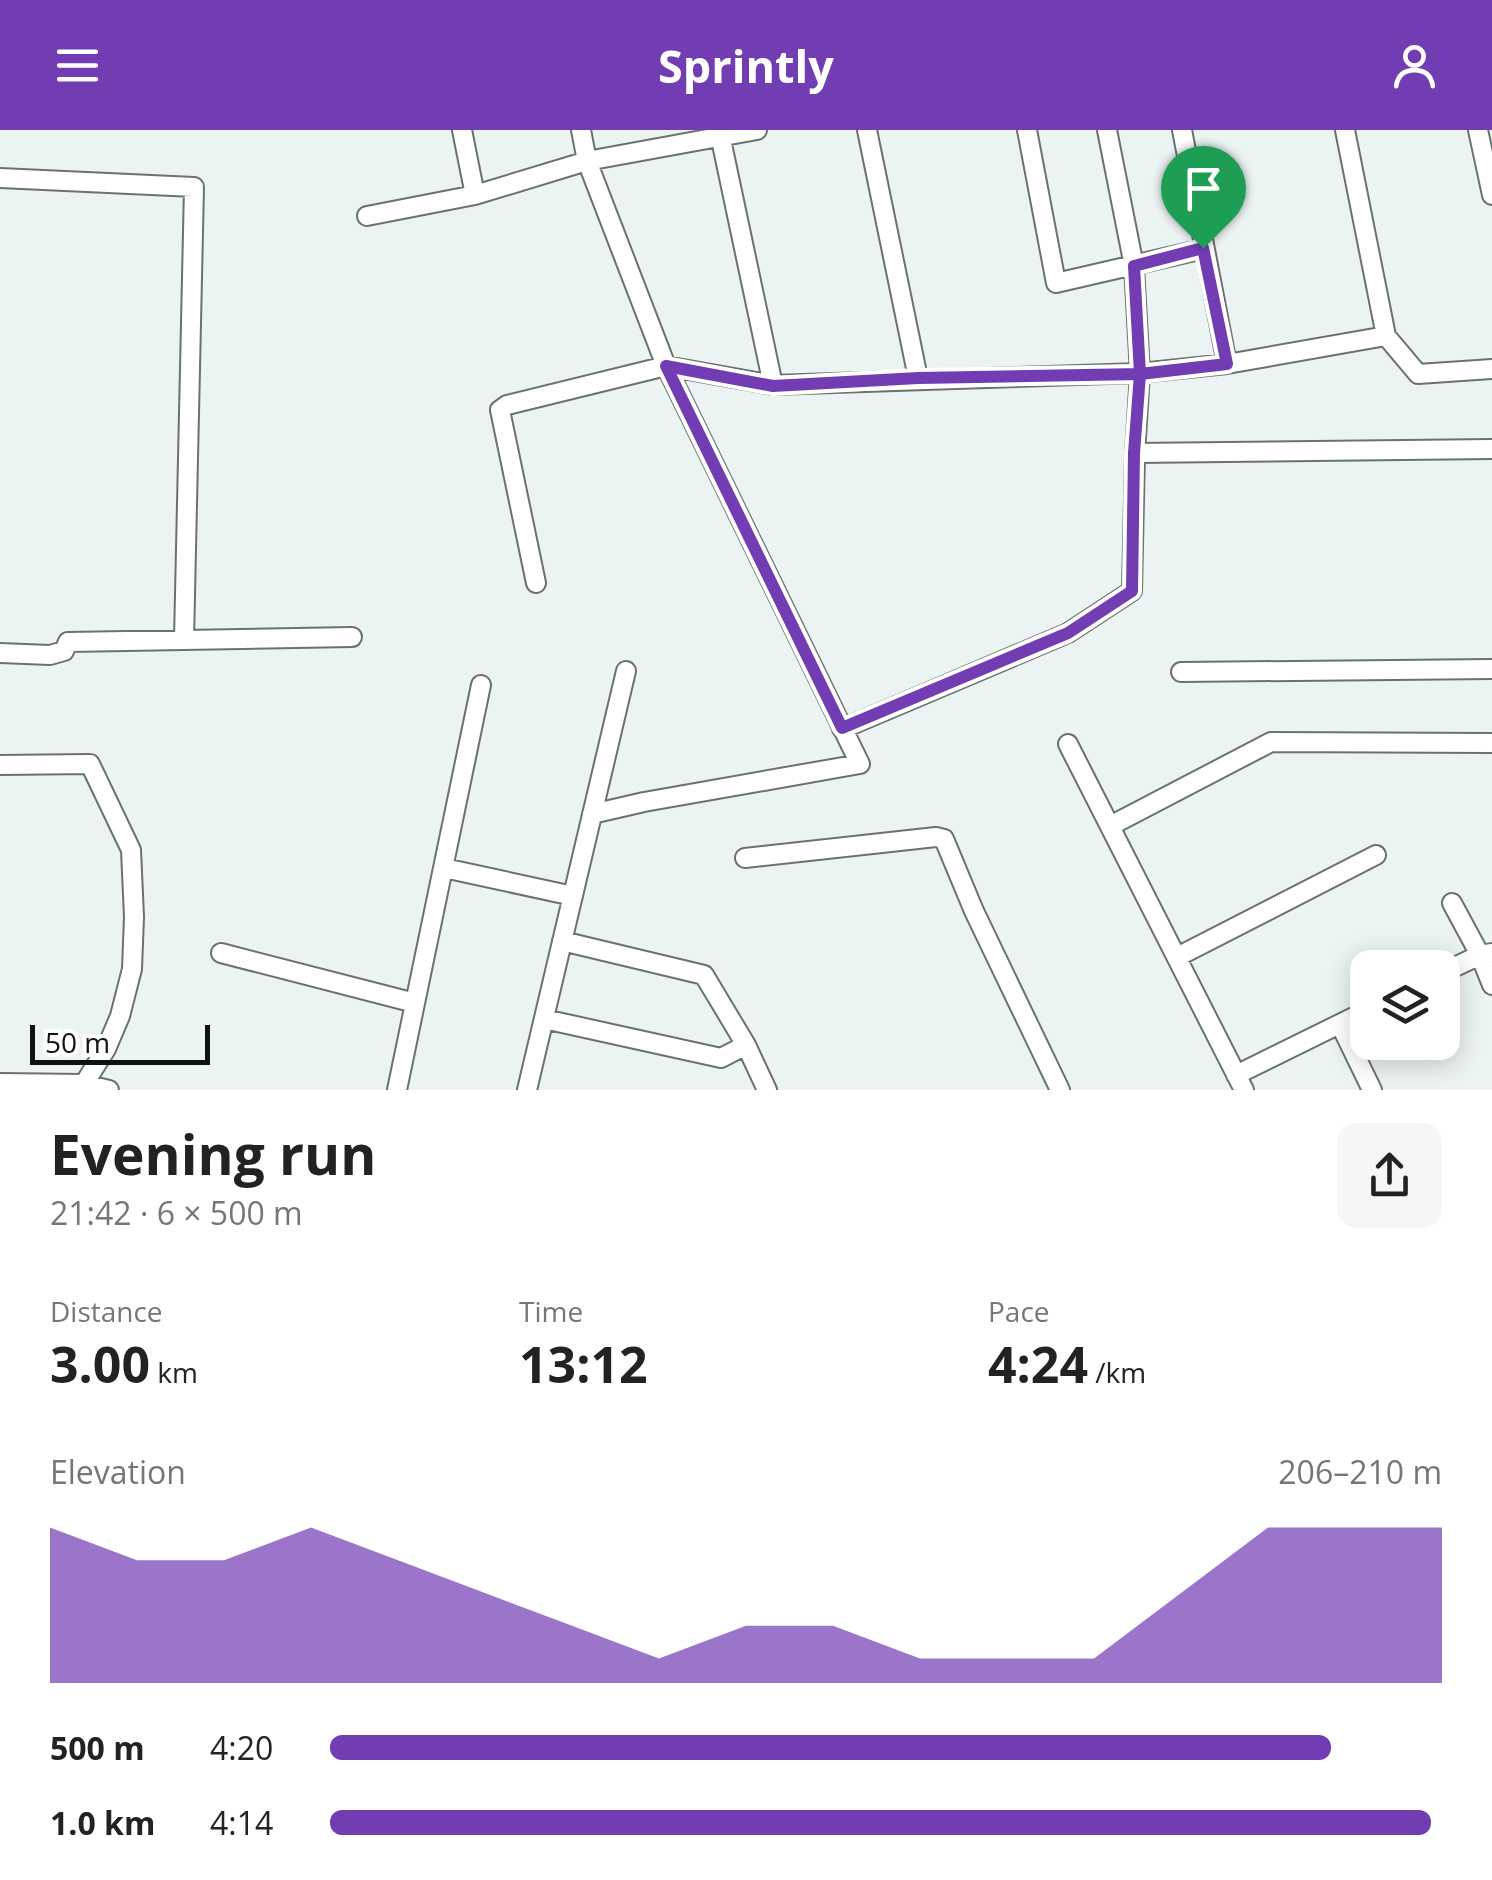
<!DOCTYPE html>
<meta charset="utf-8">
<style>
:root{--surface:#fff;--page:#f6f6f6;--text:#222;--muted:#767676;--accent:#723cb3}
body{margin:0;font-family:"Open Sans",sans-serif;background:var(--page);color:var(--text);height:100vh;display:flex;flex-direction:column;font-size:38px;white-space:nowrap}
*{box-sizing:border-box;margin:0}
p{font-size:32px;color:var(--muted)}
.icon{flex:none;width:55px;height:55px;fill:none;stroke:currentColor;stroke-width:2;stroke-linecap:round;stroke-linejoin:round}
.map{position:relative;height:960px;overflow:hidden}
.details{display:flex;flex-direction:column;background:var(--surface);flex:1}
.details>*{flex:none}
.fabs{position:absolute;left:1350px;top:820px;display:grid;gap:20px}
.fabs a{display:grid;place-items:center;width:110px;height:110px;border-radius:20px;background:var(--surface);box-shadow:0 5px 25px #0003;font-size:50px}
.scale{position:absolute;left:30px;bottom:25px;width:180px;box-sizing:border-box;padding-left:10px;border:5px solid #0f1212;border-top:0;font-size:28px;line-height:35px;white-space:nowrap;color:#0f1212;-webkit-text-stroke:8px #fff;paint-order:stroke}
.pin{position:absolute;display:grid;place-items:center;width:85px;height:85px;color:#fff;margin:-102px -42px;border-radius:50% 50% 50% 0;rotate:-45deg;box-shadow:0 0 10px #0007}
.pin .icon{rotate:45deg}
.round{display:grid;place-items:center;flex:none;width:105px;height:105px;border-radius:20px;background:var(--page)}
.overview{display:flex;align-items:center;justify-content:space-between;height:170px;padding:0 50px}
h1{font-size:55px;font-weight:700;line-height:75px}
.metrics{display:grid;grid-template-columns:repeat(3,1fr);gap:15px;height:170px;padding:10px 50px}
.metrics div{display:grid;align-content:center}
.metrics b{font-size:50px;font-weight:700}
.metrics small{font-size:28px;font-weight:400}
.metrics p{font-size:28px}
.chart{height:280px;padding:20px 50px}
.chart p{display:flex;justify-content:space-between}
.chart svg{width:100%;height:180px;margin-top:10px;fill:var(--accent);opacity:.7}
ul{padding:0 50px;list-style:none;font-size:32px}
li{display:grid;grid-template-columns:160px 120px 1fr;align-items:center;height:75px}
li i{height:25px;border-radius:12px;background:var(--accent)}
header{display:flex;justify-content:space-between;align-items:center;height:130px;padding:0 50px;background:var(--accent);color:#fff;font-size:45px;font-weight:700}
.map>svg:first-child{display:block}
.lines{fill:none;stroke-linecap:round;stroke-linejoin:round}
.street-casing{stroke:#6a7271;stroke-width:22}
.street{stroke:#fff;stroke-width:18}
.route-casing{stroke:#fff;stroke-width:20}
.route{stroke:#723cb3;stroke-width:12}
</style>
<header><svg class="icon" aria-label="menu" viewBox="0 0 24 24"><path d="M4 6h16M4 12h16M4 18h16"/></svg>Sprintly<svg class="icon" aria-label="person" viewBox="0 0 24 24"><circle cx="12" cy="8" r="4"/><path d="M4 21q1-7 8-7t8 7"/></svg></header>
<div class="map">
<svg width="1492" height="960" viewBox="0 0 1492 960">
<rect width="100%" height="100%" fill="#ecf4f3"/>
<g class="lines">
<defs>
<path id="street" d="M462,0L475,65
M581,0L587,31L666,236L773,255L1140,243L1227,234L1386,206L1418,244L1492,239
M719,0L773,255
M867,0L918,248
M1027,0L1056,153L1203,119
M1107,0L1134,136L1140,243L1135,323L1492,319
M1182,0L1227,234
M1345,0L1386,206
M1478,0L1492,65
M0,48L194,57L184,510
M367,86L475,65L587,31L757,0
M536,453L500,280L507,275L666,236L860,634L644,672L592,684
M0,523L50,525L64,521L68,512L352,507
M1181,542L1492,539
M842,599L1068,503L1132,461L1135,323
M1068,614L1244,960
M0,635L90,634L131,720L134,787L132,839L120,886L106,919L84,954
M1110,696L1271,612L1492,613
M745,728L936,707L944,709L974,781L1060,960
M444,738L573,766
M1452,773L1480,825L1492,855
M562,811L704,845L746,915L767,960
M221,823L415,873
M1177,827L1376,725
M1442,843L1480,825L1492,823
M544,889L721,928L746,915
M1340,894L1372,960
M1236,945L1368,880
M0,953L84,954L109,960
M397,960L481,555
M527,960L626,541"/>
</defs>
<use href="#street" class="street-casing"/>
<use href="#street" class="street"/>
</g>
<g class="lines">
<defs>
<path id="route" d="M1203,118L1134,136L1140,244L918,248L773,256L666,236L842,598L1068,503L1132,461L1134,323L1140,244L1227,234L1203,118"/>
</defs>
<use href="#route" class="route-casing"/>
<use href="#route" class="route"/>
</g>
</svg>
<div class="fabs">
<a><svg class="icon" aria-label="layers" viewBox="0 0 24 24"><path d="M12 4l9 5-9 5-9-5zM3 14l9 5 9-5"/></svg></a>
</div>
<div class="scale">50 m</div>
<div class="pin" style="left:1203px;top:118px;background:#1e9e55"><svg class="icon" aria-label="arrive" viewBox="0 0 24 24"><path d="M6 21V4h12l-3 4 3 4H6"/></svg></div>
</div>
<section class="details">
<div class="overview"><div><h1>Evening run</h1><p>21:42 · 6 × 500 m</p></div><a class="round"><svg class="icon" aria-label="share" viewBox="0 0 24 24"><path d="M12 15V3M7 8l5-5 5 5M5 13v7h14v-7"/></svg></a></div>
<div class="metrics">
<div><p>Distance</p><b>3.00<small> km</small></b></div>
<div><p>Time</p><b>13:12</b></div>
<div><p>Pace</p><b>4:24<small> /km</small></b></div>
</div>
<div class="chart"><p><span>Elevation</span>206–210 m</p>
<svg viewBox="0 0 160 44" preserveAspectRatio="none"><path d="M0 44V6L10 14L20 14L30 6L40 14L50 22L60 30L70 38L80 30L90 30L100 38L110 38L120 38L130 22L140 6L150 6L160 6V44z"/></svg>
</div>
<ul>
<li><b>500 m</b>4:20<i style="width:90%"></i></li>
<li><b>1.0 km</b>4:14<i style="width:99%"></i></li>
</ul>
</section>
